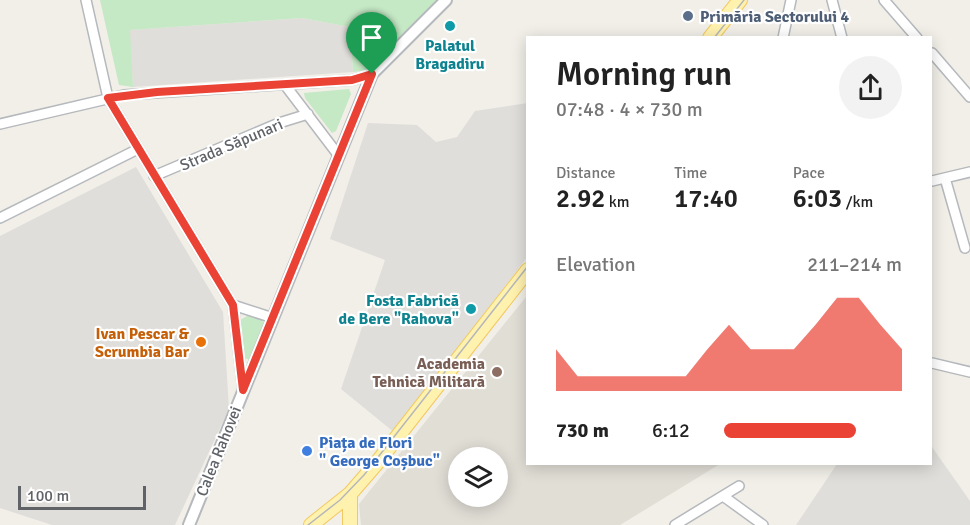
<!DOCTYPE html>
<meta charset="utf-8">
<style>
:root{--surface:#fff;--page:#f2f2f2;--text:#222;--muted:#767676;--accent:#ea4335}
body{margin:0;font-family:Signika,sans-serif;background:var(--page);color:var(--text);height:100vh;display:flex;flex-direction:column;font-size:22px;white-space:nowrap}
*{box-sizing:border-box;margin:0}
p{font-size:20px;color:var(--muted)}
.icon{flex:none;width:33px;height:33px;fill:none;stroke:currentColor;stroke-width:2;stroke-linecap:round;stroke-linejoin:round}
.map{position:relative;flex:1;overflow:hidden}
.panel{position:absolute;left:526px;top:36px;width:406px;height:429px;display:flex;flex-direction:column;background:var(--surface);border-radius:0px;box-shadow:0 3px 15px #0003}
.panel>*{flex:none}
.fabs{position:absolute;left:448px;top:447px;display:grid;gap:12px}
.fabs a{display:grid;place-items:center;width:60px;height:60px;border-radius:50%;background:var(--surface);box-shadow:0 3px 15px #0003;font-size:30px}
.scale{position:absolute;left:18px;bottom:15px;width:128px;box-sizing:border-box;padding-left:6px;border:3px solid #5f6368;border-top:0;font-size:16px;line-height:21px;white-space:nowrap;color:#5f6368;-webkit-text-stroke:4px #fff;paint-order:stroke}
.pin{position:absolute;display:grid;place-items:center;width:51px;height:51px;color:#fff;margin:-62px -26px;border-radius:50% 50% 50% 0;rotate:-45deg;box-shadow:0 0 6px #0007}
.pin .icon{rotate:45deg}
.round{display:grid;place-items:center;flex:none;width:63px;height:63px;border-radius:32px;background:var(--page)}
.head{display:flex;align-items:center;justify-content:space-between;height:102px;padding:0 30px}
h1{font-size:33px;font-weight:600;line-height:45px}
.figures{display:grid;grid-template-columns:repeat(3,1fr);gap:9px;height:102px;padding:6px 30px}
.figures div{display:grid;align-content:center}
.figures b{font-size:26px;font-weight:600}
.figures small{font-size:16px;font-weight:400}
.figures p{font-size:16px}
.chart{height:168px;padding:12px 30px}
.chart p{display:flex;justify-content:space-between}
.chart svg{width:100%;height:108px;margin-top:6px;fill:var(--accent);opacity:.7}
ul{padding:0 30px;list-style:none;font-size:20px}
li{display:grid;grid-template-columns:96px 72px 1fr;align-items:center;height:45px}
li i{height:15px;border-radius:8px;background:var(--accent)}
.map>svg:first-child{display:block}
.industrial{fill:#e0deda}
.education{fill:#e1ded6;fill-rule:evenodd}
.green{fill:#c5e8c5}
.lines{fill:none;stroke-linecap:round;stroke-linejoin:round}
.minor-casing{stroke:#b5b8bc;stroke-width:12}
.tertiary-casing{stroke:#b5b8bc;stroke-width:14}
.primary-casing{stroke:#f2c960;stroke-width:16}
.minor{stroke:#fff;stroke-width:9}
.tertiary{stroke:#fff;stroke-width:10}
.primary{stroke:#fff2af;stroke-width:14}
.tram{stroke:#b6b7b8;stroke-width:1.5}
.route-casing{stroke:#fff;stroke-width:12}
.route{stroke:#ea4335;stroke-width:8}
.service-dot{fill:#5c6f8a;stroke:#fff;stroke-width:2}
.culture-dot{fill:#0f9aa8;stroke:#fff;stroke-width:2}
.food-dot{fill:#e8710a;stroke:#fff;stroke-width:2}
.education-dot{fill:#8d6e63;stroke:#fff;stroke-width:2}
.shop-dot{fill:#3f7fe0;stroke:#fff;stroke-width:2}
.labels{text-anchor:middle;stroke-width:4.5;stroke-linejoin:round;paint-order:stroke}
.service-label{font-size:16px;font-weight:bold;fill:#4e5e75;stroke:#fff;text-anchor:start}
.culture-label{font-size:16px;font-weight:bold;fill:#0d838f;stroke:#fff}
.street-label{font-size:16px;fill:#5f6368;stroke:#fff}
.food-label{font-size:16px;font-weight:bold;fill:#c56008;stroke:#fff;text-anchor:end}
.education-label{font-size:16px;font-weight:bold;fill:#785e54;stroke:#fff;text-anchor:end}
.shop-label{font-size:16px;font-weight:bold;fill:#366cbe;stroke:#fff;text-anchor:start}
</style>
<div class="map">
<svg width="970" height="525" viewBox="0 0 970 525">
<rect width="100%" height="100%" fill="#f1efe8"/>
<path class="industrial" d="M302,18L350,27L353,72L133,87L129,30Z
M528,103V256L395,433L341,389L385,260L330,239L368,123L417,125L436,142L457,137L475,111Z
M136,167L223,312L229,409L175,525H52L0,508V236Z
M932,447L970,501V525H796L837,464H932Z"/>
<path class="education" d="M526,297L528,464H720L620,525H361L359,504ZM459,458H498V496H459Z"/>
<path class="green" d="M100,0H437L370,70L353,72L350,27L302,18L130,30L133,87L119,85Z
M349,89L351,94L336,131L332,133L305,98L304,93Z
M249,315L259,317L264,323L252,360L243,358L238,324L240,320Z"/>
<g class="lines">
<defs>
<path id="minor" d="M86,0L108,98L233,305L243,390
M832,0L842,38
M884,0L917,38
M783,38L791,0
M932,53L970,97
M285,85L339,156
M0,124L124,95L352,80L372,74
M154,176L279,123L308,114
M945,178L965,248
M932,181L970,172
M0,218L138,149
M233,305L273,318
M932,363L970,372
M723,496L763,525
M675,525L739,486"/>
<path id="tertiary" d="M189,525L372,74L446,0"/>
<path id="primary" d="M710,38L740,0
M311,525L350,494L376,464L528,270
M350,525V494"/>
</defs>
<use href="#minor" class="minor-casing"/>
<use href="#tertiary" class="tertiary-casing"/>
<use href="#primary" class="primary-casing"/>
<use href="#minor" class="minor"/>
<use href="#tertiary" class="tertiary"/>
<use href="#primary" class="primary"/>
<path class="tram" d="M714,38L744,0
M308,525L340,500L364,475L528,266"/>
</g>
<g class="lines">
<defs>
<path id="route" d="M372,74L243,390L233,305L108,98L157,92L352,80Z"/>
</defs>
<use href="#route" class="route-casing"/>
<use href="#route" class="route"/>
</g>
<circle class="service-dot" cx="688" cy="16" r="6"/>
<g class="culture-dot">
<circle cx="450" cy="26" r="6"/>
<circle cx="471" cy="309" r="6"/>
</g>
<circle class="food-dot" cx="201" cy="342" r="6"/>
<circle class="education-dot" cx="497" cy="372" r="6"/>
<circle class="shop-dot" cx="307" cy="451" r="6"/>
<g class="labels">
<g class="service-label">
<text x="700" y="22">Primăria Sectorului 4</text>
</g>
<g class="culture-label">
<text x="450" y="51">Palatul<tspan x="450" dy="18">Bragadiru</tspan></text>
<text x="459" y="306" text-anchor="end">Fosta Fabrică<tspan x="459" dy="18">de Bere "Rahova"</tspan></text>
</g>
<g class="street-label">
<text transform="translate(231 144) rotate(-23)" y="6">Strada Săpunari</text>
<text transform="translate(218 451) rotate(-68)" y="6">Calea Rahovei</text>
</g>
<g class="food-label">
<text x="189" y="339">Ivan Pescar &amp;<tspan x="189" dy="18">Scrumbia Bar</tspan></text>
</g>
<g class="education-label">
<text x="485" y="369">Academia<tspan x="485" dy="18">Tehnică Militară</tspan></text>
</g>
<g class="shop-label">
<text x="319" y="448">Piața de Flori<tspan x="319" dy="18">" George Coșbuc"</tspan></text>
</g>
</g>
</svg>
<div class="fabs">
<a><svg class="icon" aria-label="layers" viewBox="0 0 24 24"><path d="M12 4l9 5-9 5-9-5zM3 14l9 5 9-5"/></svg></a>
</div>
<div class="scale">100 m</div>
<div class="pin" style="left:372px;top:74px;background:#1e9e55"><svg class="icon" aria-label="arrive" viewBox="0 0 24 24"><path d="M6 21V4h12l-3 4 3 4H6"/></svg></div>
<section class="panel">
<div class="head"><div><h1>Morning run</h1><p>07:48 · 4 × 730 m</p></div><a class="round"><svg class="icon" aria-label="share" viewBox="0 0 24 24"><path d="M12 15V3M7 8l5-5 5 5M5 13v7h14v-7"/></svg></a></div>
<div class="figures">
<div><p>Distance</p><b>2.92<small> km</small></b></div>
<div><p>Time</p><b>17:40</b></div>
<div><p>Pace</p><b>6:03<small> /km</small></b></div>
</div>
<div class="chart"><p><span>Elevation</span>211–214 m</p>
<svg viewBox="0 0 160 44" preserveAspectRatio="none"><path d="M0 44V27L10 38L20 38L30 38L40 38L50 38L60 38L70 27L80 17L90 27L100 27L110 27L120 17L130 6L140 6L150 17L160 27V44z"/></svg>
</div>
<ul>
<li><b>730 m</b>6:12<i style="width:74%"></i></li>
</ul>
</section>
</div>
